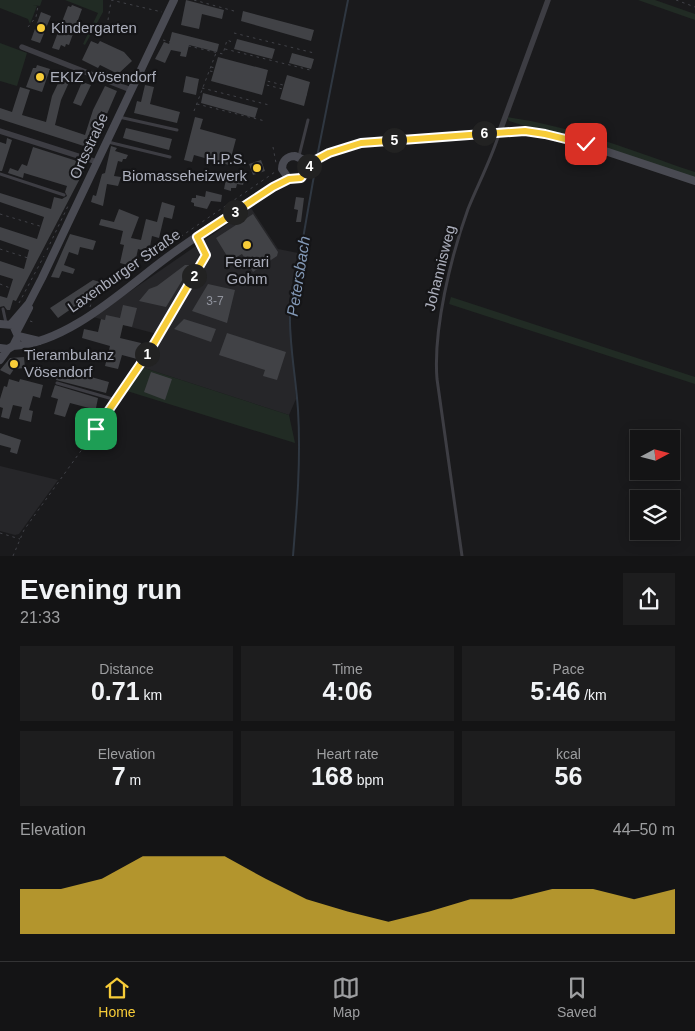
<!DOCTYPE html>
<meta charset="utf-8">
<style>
:root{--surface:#141415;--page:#1d1d1e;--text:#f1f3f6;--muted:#9d9ea0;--line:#333334;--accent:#f7cc38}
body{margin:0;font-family:Arial,sans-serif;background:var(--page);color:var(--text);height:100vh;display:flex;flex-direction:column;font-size:19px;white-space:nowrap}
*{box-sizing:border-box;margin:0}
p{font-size:16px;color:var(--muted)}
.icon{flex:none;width:28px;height:28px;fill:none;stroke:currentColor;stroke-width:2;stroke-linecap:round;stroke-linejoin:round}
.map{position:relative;height:556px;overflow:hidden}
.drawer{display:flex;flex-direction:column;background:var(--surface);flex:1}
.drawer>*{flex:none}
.needle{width:32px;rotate:83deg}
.fabs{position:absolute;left:630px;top:430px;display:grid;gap:10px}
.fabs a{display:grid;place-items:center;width:50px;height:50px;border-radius:0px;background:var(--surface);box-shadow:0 2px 12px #0003,0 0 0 1px var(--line);font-size:25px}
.pin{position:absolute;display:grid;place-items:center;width:42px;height:42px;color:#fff;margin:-21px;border-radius:10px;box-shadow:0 2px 8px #0006}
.km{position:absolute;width:25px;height:25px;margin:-12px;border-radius:50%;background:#222;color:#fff;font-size:14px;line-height:25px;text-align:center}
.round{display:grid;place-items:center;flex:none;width:52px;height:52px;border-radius:0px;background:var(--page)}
.summary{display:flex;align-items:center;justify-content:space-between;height:85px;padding:0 20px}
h1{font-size:28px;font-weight:700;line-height:38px}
.figures{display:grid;grid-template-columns:repeat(3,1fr);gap:8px;height:85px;padding:5px 20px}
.figures div{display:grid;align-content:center;border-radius:0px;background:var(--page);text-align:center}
.figures b{font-size:25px;font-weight:700}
.figures small{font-size:14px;font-weight:400}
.figures p{font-size:14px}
.chart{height:140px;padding:10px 20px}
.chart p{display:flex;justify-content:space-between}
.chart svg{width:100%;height:90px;margin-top:5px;fill:var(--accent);opacity:.7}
.dock{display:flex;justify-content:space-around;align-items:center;height:70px;border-top:1px solid var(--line);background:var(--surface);font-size:14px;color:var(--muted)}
.dock a{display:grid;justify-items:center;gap:2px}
.dock .active{color:var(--accent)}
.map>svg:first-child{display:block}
.built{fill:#262629}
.green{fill:#212b24}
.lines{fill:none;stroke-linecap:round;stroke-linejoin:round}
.stream{stroke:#2f3741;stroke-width:2}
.building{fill:#414246}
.path{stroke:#414248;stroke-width:1;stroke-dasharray:2.5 4;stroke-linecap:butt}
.lane{stroke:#3d3d43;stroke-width:3}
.street{stroke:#3d3d43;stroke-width:5.5}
.secondary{stroke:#494a52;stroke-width:8}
.route-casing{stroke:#fff;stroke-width:10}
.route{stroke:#f7cc38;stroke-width:6}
.poi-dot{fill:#f7cc38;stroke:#151517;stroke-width:2}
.labels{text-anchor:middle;stroke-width:4.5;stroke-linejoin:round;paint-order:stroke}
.number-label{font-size:12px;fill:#91949e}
.poi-label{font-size:15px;fill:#acafbc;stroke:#151517;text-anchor:start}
.street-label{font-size:15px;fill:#acafbc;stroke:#151517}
.water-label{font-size:16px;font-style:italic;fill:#8399b7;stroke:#151517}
</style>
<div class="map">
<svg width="695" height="556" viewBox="0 0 695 556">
<rect width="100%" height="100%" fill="#1a1a1c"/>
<path class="built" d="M251,208L278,249L298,253L289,301L296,399L289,415L141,367L152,350L147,348L157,334L93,317Z
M0,466L58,480L19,534L15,535L0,531Z"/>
<path class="green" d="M0,0H42L40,6L33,5L37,6L30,24L28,19L0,8Z
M65,0H103V12L85,45L83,44L98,13Z
M638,0H655L695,14V20Z
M0,43L27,53L17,86L0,81Z
M507,117C572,126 633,151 695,172V178L567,135L535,129L509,121Z
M451,297L695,377V384L449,304Z
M141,367L289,415L295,443L127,391Z"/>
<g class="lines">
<path class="stream" d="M317,157L348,0
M293,556C297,507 301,459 298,410C296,377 289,345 290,313L316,164"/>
</g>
<path class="building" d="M186,0L224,10L222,19L202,14L199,29L181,25Z
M72,5L82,9L69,45L66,44L65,47L61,45L59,50L52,48L68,6L71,7Z
M243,11L314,30L311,41L241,21Z
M41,12L51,16L40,43L31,40Z
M172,32L219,44L217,52L189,45L186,57L180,56L181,52L171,50L165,63L155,59L164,42L169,44Z
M237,39L275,49L272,59L234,49Z
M91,41L98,44L100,41L124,52L132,61L118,74L100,65L98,68L82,60Z
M292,53L314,59L311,69L289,63Z
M218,57L268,70L262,95L211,81Z
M37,65L50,69L42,92L26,87L33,68H36Z
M62,75L71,78L61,100L55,125L85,135L93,110L105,86L117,91L107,114L101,111L90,148L0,119V108L12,112L20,87L30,90L22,115L46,122L52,96Z
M287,75L310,82L304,106L280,99Z
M186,76L199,79L196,95L183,92Z
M82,82L91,85L81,106L73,103Z
M145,85L154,87L150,104L180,112L177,123L134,113L137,101L141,102Z
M203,93L258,108L255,118L201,103Z
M195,117L203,119L200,129L236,139L229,165L194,155L192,162L184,160Z
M126,128L172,139L169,150L123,138Z
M7,138L12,140L2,171H0V142L6,144Z
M111,146L117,148L115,151L128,155L126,159H123L122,162L118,161L114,176L121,177L118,186L107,184L103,206L91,202L93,195L96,196L102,174L105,173Z
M33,147L77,161V163L86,167L16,301L13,300L10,310H7L4,306L0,307V296L7,298L13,279L0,275V261L24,269L29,250L0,240V227L37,239L44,217L0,202V193L51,209L54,197L62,199L67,196L65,192L67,186L24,173L23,178L8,173L10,168L18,171L22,164L27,166Z
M261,160L265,171L253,175L249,164Z
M238,178L244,180L243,185L237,184L236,188H231V191L224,189L226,179L238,182Z
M206,191L222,195L221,202L211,201L207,209L194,206V203L191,202L192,198H196V195L205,197Z
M296,197L304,198L301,222H296L298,210L294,209Z
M162,202L175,206L172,219L164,217L159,238L152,236L149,252L138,249L135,263L132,262L131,266L120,263L124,245L120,244L123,231L99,225L101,219L114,222L119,209L139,217L131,238L141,240L146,219L157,222Z
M253,214L278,252L277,256L253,272L242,254L235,258L227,256L216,238Z
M70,234L96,241L93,250L80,247L78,255L69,252L64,265L75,269L73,274L62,271L59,278L51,277Z
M185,265H189V269L166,307L139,301L149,289L157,286Z
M93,280L107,284L58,318L50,308Z
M208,284L235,290L227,323L192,311Z
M123,305L137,308L132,327L123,325L120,338L141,343L137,359L122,355L118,369L105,366L110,346L82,338L84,329L98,332L101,319L105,320L106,315L120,318Z
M184,319L216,329L211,342L174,329Z
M227,333L286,352L277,380L263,376L265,370L219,355Z
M24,357L25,368L14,369L10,375L0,370L10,358Z
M59,368L109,382L106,393L56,380Z
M151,372L172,379L165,400L144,392Z
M9,379L19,382L20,379L43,385L40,398L33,396L29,410L33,411L31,422L19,419L22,407L13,405L9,419L1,417L3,408L0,407V399L4,386L7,387Z
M55,385L98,398L93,423L85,421L89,408L70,403L65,417L54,414L58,399L51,397Z
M0,433L21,440L17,454L10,452L11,448L0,445Z"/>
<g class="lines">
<path class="path" d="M111,0L162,12
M194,0L234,11
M676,0L695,7
M108,20L111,1
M28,27L36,17L38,6
M234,33L314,53
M163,40L223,54L227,40L232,42
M225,49L310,70
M211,67L307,91
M210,71L307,95
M202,88L269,105
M197,104L265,121
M194,111L216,53
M273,147L276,163
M0,214L43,227
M0,249L28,258
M47,250L68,206
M0,284L10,288
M19,303L44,256
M90,307L94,296L275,172
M30,321L36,323
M0,533L20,539
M13,556L24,530L93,434"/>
<path class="lane" d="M119,117L177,130
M108,142L170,157
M299,156L308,120
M0,174L64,195
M3,309L6,323
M57,383L116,400
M462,556L437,379C433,329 451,256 468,209C478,184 491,160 499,134"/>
<path class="street" d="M22,47L131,90
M0,131L97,162
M500,131L548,0
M97,429L152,347L206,255L197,237"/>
<path class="secondary" d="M289,179L282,169C282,161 287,156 295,156L304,160L314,161
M0,324L13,325L18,336L13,346L8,349L0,348
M11,324L29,303L42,278L174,0
M17,331L29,308
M18,336L39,341
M13,346C69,343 125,288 169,256C202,231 239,210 273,187L289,179L301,178L307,168L314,161L329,153L361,143L525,131L566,138L695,181
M0,360L8,349"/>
</g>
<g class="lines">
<defs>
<path id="route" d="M96,429L152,347L206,255L197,237L273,187L289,179L301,178L314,161L329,153L361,143L525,131L545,134L586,144"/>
</defs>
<use href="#route" class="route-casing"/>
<use href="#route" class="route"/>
</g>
<g class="poi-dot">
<circle cx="41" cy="28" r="5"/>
<circle cx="40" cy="77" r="5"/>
<circle cx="257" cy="168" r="5"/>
<circle cx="247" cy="245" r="5"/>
<circle cx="14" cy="364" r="5"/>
</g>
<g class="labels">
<g class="number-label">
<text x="215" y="305">3-7</text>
</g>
<g class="poi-label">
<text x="51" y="33">Kindergarten</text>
<text x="50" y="82">EKIZ Vösendorf</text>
<text x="247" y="164" text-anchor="end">H.P.S.<tspan x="247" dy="17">Biomasseheizwerk</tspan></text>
<text x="247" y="267" text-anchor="middle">Ferrari<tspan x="247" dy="17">Gohm</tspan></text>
<text x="24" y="360">Tierambulanz<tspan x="24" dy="17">Vösendorf</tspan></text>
</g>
<g class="street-label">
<text transform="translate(89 146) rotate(-65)" y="5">Ortsstraße</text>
<text transform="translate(440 268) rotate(-76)" y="5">Johannisweg</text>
<text transform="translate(124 271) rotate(-35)" y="5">Laxenburger Straße</text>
</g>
<g class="water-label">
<text transform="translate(298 276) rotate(-81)" y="6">Petersbach</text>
</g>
</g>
</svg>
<div class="fabs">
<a><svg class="needle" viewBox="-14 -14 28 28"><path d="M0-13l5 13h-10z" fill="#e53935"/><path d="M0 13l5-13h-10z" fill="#9d9ea0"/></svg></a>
<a><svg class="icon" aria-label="layers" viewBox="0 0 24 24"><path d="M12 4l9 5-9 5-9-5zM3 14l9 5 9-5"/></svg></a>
</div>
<div class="pin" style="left:96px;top:429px;background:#1e9e55"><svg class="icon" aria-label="arrive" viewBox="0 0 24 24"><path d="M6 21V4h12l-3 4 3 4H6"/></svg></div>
<div class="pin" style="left:586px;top:144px;background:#d93025"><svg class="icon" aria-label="check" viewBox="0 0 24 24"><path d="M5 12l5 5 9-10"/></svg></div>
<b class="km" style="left:147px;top:354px">1</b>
<b class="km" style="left:194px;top:276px">2</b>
<b class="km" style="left:235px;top:212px">3</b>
<b class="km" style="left:309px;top:166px">4</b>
<b class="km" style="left:394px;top:140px">5</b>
<b class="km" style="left:484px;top:133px">6</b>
</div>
<section class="drawer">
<div class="summary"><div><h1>Evening run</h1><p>21:33</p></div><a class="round"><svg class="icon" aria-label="share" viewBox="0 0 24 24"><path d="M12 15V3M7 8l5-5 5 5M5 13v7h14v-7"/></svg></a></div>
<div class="figures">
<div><p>Distance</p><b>0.71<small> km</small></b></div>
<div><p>Time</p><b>4:06</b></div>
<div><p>Pace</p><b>5:46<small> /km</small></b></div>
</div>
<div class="figures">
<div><p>Elevation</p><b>7<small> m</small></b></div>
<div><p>Heart rate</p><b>168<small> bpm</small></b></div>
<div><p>kcal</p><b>56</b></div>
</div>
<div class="chart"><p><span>Elevation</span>44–50 m</p>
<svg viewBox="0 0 160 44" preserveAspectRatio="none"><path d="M0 44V22L10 22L20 17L30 6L40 6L50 6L60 17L70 27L80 33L90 38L100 33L110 27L120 27L130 22L140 22L150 27L160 22V44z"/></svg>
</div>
</section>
<nav class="dock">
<a class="active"><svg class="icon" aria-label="home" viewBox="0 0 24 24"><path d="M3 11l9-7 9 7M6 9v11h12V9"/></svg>Home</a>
<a><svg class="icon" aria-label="map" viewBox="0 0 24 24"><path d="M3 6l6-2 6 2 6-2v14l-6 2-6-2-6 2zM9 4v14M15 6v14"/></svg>Map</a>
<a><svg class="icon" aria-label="saved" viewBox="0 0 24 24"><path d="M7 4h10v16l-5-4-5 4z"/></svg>Saved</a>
</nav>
